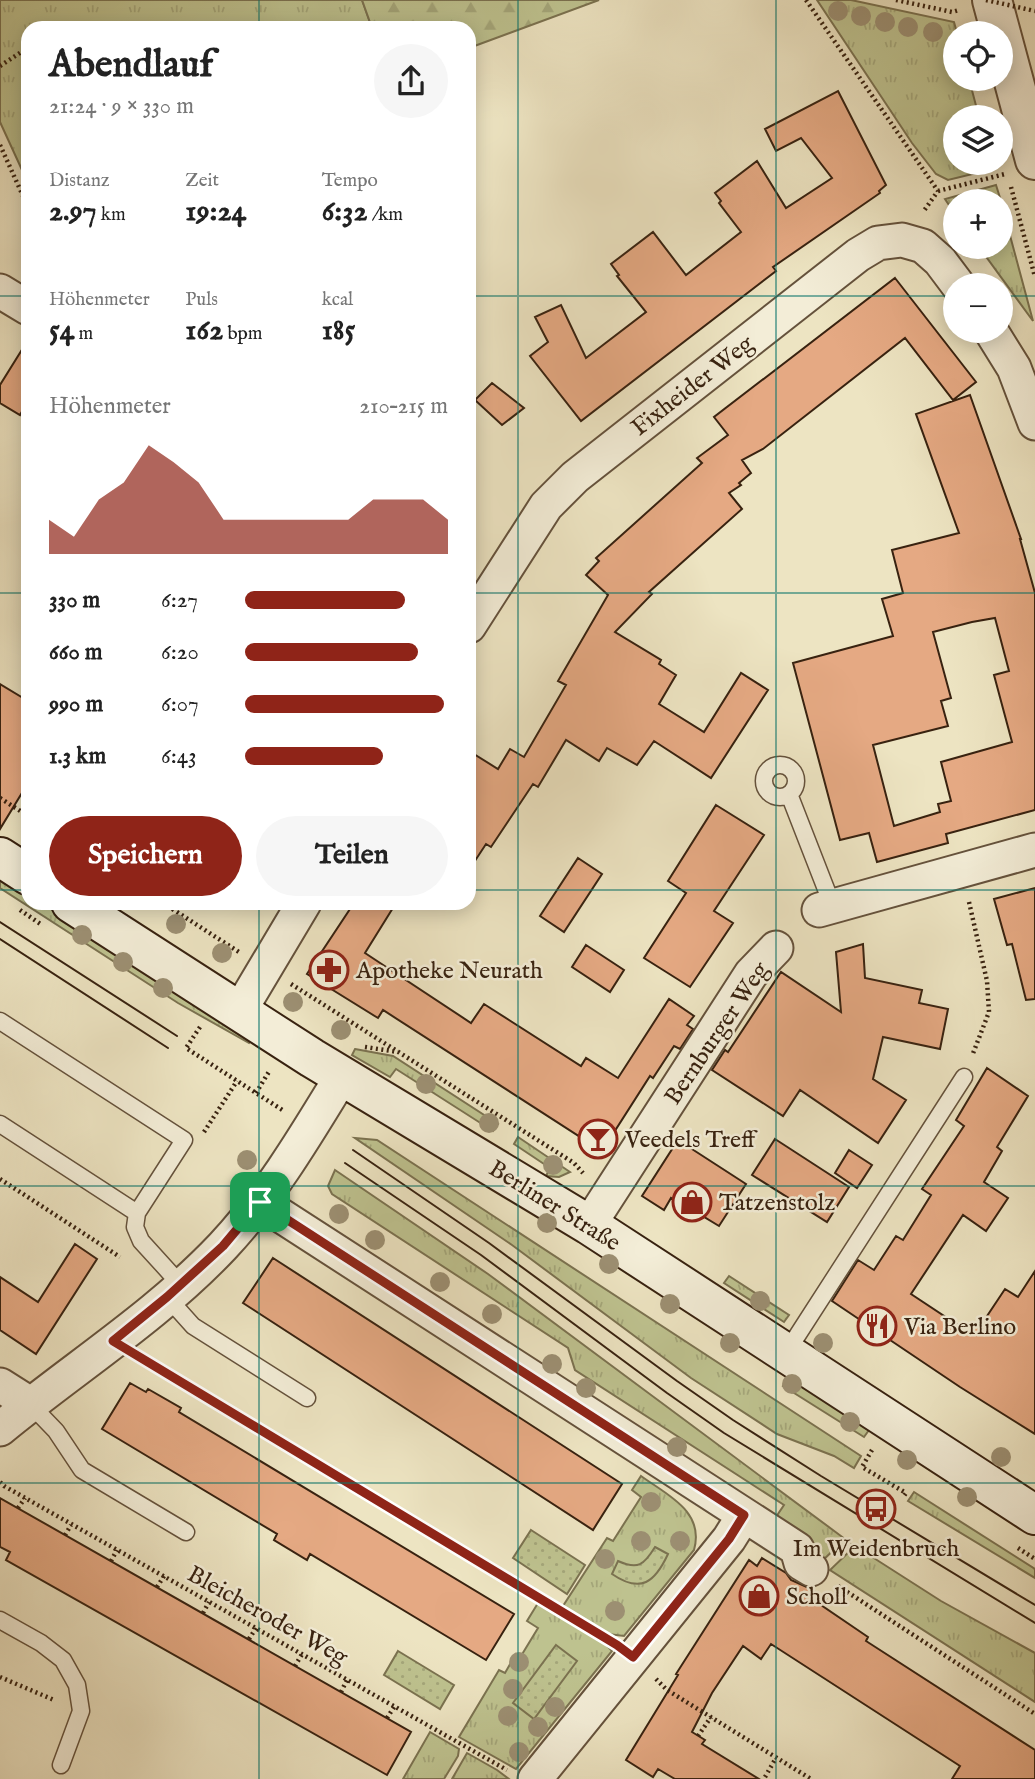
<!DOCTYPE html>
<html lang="de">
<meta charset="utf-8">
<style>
:root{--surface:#fff;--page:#f6f6f6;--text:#222;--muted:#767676;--accent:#8f2418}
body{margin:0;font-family:"IM FELL English",serif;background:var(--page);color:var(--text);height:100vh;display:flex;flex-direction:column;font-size:26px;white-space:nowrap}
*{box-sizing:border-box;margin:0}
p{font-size:23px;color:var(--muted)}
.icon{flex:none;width:38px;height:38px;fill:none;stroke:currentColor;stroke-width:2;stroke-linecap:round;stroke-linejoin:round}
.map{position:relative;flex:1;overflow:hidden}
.panel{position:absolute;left:21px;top:21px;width:455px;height:889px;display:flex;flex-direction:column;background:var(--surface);border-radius:21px;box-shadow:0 4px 18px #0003}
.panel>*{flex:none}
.fabs{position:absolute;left:943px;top:21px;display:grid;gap:14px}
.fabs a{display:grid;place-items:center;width:70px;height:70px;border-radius:50%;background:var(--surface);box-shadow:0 4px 18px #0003;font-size:35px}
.pin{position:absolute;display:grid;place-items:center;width:60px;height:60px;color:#fff;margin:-30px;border-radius:14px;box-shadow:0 4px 10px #0006}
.round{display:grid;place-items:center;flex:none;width:74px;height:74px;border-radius:37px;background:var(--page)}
.summary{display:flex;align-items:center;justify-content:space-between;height:119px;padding:0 28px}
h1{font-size:38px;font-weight:700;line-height:52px}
.metrics{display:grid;grid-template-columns:repeat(3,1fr);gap:10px;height:119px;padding:7px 28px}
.metrics div{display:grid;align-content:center}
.metrics b{font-size:30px;font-weight:700}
.metrics small{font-size:19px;font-weight:400}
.metrics p{font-size:19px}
.chart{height:196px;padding:14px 28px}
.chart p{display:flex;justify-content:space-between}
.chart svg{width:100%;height:126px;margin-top:7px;fill:var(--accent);opacity:.7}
.primary-button{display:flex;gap:14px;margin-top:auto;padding:14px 28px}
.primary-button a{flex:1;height:80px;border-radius:42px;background:var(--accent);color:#fff;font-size:28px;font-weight:700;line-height:80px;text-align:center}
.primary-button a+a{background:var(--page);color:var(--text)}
ul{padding:0 28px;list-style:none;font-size:23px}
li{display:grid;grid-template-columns:112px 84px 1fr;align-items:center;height:52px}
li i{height:18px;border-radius:9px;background:var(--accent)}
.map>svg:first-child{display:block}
.grass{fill:url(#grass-tufts);stroke:#7b7250;stroke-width:2}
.forest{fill:url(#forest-firs);stroke:#7b7250;stroke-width:2}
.park{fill:url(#park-dots);stroke:#7b7250;stroke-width:2}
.building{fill:#e5a983;stroke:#382210;stroke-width:2;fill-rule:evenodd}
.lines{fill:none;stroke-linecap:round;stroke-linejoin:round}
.service-casing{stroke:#65523c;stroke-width:19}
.minor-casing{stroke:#65523c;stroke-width:37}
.tertiary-casing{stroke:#65523c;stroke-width:42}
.secondary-casing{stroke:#382210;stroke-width:42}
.path{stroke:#382210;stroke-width:4.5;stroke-dasharray:2 3.5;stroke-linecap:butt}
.service{stroke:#f3edd7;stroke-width:16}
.minor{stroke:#f3edd7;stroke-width:33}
.tertiary{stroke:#f3edd7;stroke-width:38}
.secondary{stroke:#f3edd7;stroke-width:38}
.tram{stroke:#382210;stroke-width:2}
.path-bridge{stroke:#382210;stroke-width:4.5;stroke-dasharray:2 3.5;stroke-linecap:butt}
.tree{fill:#9c8f72}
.route-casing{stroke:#fff;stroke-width:14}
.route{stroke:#8f2418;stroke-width:9}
.grid{fill:none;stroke:#0f766e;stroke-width:2;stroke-opacity:0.55}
.labels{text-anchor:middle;stroke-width:5;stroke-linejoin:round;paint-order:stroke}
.street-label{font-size:24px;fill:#382210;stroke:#f3edd7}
.poi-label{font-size:24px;fill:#382210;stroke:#f3edd7;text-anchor:start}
</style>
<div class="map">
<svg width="1035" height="1779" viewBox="0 0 1035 1779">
<defs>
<pattern id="grass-tufts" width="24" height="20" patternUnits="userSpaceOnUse" patternTransform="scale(1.75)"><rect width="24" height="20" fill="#bec28f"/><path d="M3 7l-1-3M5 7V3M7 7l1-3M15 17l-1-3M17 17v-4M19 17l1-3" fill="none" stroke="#a4a67a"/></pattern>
<pattern id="forest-firs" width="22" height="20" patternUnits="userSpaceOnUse" patternTransform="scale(1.75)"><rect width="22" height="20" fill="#bec28f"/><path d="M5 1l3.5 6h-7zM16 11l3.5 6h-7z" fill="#a4a67a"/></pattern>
<pattern id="park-dots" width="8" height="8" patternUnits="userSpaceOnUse" patternTransform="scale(1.75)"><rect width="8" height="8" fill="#bec28f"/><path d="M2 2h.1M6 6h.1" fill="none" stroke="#a4a67a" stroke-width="1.8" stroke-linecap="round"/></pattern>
</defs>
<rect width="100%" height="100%" fill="#ede4c2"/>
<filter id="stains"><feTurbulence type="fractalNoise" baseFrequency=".00286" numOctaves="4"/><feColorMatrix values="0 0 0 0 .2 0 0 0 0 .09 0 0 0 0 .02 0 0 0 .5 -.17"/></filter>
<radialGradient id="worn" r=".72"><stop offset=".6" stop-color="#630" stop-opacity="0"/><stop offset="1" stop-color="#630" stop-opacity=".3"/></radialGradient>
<path class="grass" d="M0,0H362L372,28H28V183L0,122Z
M817,0H851L954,22L957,33H956V79H969L979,117H956V163H991L993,169L948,180L936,174L912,143Z
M996,185L1001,201H956L955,214L945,199Z
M1001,202L1033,321L979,247H1001Z
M0,876L28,894V903H42L252,1039L249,1043L178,1003L0,888Z
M355,1049L393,1056L498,1124L493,1131L396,1069L390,1077L352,1055Z
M518,1137L570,1172L559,1177L546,1176L550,1168L514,1144Z
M355,1138L377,1140L861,1456L854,1468L834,1456L777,1434L691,1378L512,1245Z
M335,1170L488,1274L845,1539L820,1563L776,1517L784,1505L575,1370L568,1348L332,1194L328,1186Z
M729,1276L789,1315L784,1322L724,1283Z
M791,1375L869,1430L864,1437L783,1386Z
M641,1476C667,1495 705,1511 694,1550L624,1636L608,1634L563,1606L607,1538L613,1541L641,1497L632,1490Z
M914,1492L1035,1569V1578L908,1501Z
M855,1546L941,1601L1035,1653V1702L830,1570Z
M538,1603L603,1641L612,1651L516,1769L459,1737L499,1670L505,1673L516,1654L521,1656L538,1628L527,1621Z
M430,1732L459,1749L458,1756L444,1779H403Z
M467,1753L497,1770L509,1779H452Z"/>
<path class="forest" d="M362,0H599L469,48V28H372Z"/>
<path class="park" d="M531,1530L585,1565L567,1594L513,1558Z
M655,1547L668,1554C655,1582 641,1594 612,1574L618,1561C638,1570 644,1565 655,1547Z
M556,1645L577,1661L534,1719L513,1703Z
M398,1651L454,1685L440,1709L384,1675Z"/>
<path class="building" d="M838,91L886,185L879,191L880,193L773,267L776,271L581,421L530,356L548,342L535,317L561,305L586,358L646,312L617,276L619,275L611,264L653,232L686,275L741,232L719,203L721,201L715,193L757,161L786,208L832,178L801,138L776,151L765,129Z
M895,278L976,382L953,400L905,338L763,449L742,460L751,473L739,483L741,485L729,493L742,509L649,592L652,594L615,632L661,660L659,664L676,675L659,704L704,732L741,673L768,690L711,778L654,741L637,765L607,748L599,761L566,740L538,787L533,784L491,847L486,844L469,870V751L498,769L510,749L524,757L566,685L558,681L608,595L586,575L599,561L596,558L702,463L697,458L728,435L714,417Z
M28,340V401L20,415L0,403V385Z
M492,383L524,408L502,425L475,400Z
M970,395L1021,539H1020L1035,593V810L946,834L948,843L877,862L869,833L840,840L793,663L893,636L882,599L903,593L892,550L959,533L916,414ZM995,618L1009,671L994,675L1012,742L941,762L951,801L938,804L940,812L894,826L873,745L948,726L941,701L951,698L933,632L972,622Z
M0,684L28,701V783L0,829Z
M716,805L764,835L714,911L733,923L690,987L644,958L686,893L668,881Z
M578,858L602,874L564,932L540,916Z
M1035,888V999L1026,1000L1012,944L1007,945L994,899Z
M354,903H396L365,953L471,1023L484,1004L581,1066L586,1058L618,1078L669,999L694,1016L687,1025L693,1029L680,1049L674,1046L653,1078L650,1076L602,1151L383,1010L378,1018L307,974Z
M863,944L865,978L922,990L919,1003L948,1009L940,1049L883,1037L873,1079L906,1100L878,1143L800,1090L783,1116L712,1070L725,1050L728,1052L781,972L841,1012L836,952Z
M586,945L624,970L610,992L572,967Z
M987,1068L1028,1096L997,1147L1002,1151L984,1182L1008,1198L986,1231L963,1215L911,1294L970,1333L975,1325L979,1328L1005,1289L1018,1297L1035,1271V1434L960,1387L832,1301L858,1260L874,1270L896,1236L903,1240L931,1195L922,1189L964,1126L956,1120Z
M775,1139L849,1187L827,1222L752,1175Z
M678,1140L746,1184L719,1226L704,1217L702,1218L671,1198L664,1210L642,1196Z
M849,1150L872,1165L857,1188L835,1173Z
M75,1244L97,1259L36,1354L0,1330V1277L38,1302Z
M273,1258L622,1484L593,1530L243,1303Z
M130,1383L146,1392L148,1389L181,1408L179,1412L514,1614L486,1660L310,1554L307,1560L274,1540L277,1534L102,1429Z
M0,1498L411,1732L387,1775L6,1560L10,1552L0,1547Z
M762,1558L786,1573L791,1580L809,1588L826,1599L821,1605L868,1637L866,1641L1035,1750V1779H952L960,1766L771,1644L761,1659L743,1646L712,1693L692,1732L705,1740L702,1744L759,1779H675L658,1769L653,1777L626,1760L678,1675L676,1674L749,1560L757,1566Z"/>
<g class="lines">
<defs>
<path id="service" d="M764 781a16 16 0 1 1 32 0a16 16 0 1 1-32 0Z
M789,794L833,907
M0,1021L184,1140L137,1213L135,1227L141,1241L181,1285
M0,1124L137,1213
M167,1297L193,1326L307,1398
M786,1353L964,1077
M30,1404L56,1431L82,1470L186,1532
M0,1620L41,1643L63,1660L77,1685L81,1711L61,1765"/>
<path id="minor" d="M0,291L28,308
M991,331L1014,368L1035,423
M469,626L546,506L575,477L858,255L878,243L902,240L923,246L940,261L958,285
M819,910L1035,850
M239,1012L304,903
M260,1202L797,1549L801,1563L811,1569
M589,1225L751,974L776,948
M0,1385L30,1404
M0,1429C74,1368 157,1316 223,1246C270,1196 306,1135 342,1076
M535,1779L729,1539L744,1515"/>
<path id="tertiary" d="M992,0L1035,160"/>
<path id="secondary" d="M0,857L28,875
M71,903L312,1058L589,1225L1035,1515"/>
</defs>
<use href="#service" class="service-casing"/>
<use href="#minor" class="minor-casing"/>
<use href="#tertiary" class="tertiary-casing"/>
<use href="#secondary" class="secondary-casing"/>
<path class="path" d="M806,0L938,191L923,212
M896,0L952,12L959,10
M0,66L26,49L28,55
M0,145L28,207
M1011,187L1035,277
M938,191L1005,174
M0,798L28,816
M969,902L987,981L989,1012L972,1056
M163,903L239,952
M20,910L42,925
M291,984L574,1163L583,1173
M200,1027L186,1048L284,1111
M365,1047L398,1052
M256,1093L270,1070
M204,1132L237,1081
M0,1179L120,1257
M143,1359L606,1638
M872,1450L862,1467L906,1493L903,1497
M0,1482L4,1486L507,1770
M18,1508L25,1498
M65,1535L71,1525
M1018,1548L1035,1559
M838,1554L850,1542
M111,1561L117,1550
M838,1586L1035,1714
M157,1587L164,1576
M203,1613L209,1602
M249,1639L256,1628
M295,1666L302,1654
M0,1677L54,1700
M656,1679L667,1690L811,1779
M341,1692L347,1680
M387,1718L394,1707
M698,1736L711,1717
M765,1777L776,1758"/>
<use href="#service" class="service"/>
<use href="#minor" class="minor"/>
<use href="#tertiary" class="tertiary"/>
<use href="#secondary" class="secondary"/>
<path class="tram" d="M0,922L177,1036
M0,939L168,1048
M353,1150L489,1243L677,1381L733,1420L821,1476L1035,1605
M345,1163L481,1255L667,1393L724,1433L1035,1623"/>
<path class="path-bridge" d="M986,0L1035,11"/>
</g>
<g class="tree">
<circle cx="838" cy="11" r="10"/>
<circle cx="861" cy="16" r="10"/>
<circle cx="885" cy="22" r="10"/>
<circle cx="908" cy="27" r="10"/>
<circle cx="933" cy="32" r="10"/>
<circle cx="176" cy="924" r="10"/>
<circle cx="82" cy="935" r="10"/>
<circle cx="222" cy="953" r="10"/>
<circle cx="123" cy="962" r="10"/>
<circle cx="163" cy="988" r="10"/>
<circle cx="293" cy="1002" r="10"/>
<circle cx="341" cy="1030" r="10"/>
<circle cx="426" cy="1084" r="10"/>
<circle cx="489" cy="1123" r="10"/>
<circle cx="247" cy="1160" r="10"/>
<circle cx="553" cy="1165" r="10"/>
<circle cx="339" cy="1214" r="10"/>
<circle cx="547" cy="1223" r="10"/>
<circle cx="375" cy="1240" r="10"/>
<circle cx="609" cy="1264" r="10"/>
<circle cx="440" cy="1282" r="10"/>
<circle cx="760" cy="1301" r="10"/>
<circle cx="670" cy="1304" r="10"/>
<circle cx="492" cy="1314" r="10"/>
<circle cx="730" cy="1343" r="10"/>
<circle cx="823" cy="1343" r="10"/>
<circle cx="552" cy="1364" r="10"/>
<circle cx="792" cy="1384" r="10"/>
<circle cx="586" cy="1388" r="10"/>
<circle cx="850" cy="1422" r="10"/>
<circle cx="677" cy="1447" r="10"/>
<circle cx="1001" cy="1457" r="10"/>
<circle cx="907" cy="1460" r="10"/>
<circle cx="967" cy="1497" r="10"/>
<circle cx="651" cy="1502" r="10"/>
<circle cx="641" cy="1541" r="10"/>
<circle cx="680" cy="1541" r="10"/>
<circle cx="605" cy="1559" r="10"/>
<circle cx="615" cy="1611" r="10"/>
<circle cx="519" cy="1662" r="10"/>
<circle cx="513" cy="1689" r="10"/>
<circle cx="555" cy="1707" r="10"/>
<circle cx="508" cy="1716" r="10"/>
<circle cx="538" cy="1727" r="10"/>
<circle cx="519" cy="1752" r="10"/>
</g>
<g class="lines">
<defs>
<path id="route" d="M260,1202L744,1515L729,1539L633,1657L617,1645L113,1341L167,1297L223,1246Z"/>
</defs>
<use href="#route" class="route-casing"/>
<use href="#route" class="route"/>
</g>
<path class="grid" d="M259,0V28M518,0V1779M776,0V1779M0,296H28M469,296H956M1001,296H1035M0,593H28M469,593H1035M0,890H28M469,890H1035M259,903V1779M0,1186H1035M0,1483H1035"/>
<defs>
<symbol id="pharmacy-ring" viewBox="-11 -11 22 22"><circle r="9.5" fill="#f3edd7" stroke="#8f2418" stroke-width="1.5"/><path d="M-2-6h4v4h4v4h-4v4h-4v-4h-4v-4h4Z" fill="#8f2418"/></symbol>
<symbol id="bar-ring" viewBox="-11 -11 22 22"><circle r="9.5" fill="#f3edd7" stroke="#8f2418" stroke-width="1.5"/><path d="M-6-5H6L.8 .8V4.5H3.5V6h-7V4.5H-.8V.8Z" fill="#8f2418"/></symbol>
<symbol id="shop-ring" viewBox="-11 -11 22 22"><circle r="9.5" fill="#f3edd7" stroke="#8f2418" stroke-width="1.5"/><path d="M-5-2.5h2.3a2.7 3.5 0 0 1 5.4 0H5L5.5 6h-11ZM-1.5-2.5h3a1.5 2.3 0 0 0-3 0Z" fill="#8f2418"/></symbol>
<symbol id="restaurant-ring" viewBox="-11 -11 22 22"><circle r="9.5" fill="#f3edd7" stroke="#8f2418" stroke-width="1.5"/><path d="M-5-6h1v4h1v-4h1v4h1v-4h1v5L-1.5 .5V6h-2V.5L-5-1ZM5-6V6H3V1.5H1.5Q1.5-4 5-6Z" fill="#8f2418"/></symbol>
<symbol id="bus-ring" viewBox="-11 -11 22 22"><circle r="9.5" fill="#f3edd7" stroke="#8f2418" stroke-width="1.5"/><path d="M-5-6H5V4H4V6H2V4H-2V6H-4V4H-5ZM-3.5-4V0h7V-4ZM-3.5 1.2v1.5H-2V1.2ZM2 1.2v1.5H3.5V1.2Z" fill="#8f2418"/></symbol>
</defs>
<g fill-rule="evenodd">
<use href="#pharmacy-ring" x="307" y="948" width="44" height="44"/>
<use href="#bar-ring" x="576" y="1117" width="44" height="44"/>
<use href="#shop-ring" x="670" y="1180" width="44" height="44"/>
<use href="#restaurant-ring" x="855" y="1304" width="44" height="44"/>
<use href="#bus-ring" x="854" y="1487" width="44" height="44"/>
<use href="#shop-ring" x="737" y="1574" width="44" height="44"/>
</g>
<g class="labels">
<g class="street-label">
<text transform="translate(692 385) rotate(-38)" y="8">Fixheider Weg</text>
<text transform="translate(716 1033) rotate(-56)" y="8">Bernburger Weg</text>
<text transform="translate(555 1205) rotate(32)" y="8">Berliner Straße</text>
<text transform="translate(268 1615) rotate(29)" y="8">Bleicheroder Weg</text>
</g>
<g class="poi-label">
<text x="356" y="978">Apotheke Neurath</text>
<text x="625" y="1147">Veedels Treff</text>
<text x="719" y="1210">Tatzenstolz</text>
<text x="904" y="1334">Via Berlino</text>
<text x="876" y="1556" text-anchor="middle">Im Weidenbruch</text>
<text x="786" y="1604">Scholl</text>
</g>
</g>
<rect width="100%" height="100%" filter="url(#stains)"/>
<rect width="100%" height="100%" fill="url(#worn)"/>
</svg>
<div class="fabs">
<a><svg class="icon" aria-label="locate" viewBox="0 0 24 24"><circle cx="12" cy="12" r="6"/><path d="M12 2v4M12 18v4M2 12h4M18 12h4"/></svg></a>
<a><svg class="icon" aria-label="layers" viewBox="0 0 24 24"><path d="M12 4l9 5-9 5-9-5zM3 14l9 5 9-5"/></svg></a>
<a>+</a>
<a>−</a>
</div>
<div class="pin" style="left:260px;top:1202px;background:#1e9e55"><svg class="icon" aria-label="arrive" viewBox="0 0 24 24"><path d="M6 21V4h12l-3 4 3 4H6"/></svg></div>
<section class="panel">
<div class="summary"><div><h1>Abendlauf</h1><p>21:24 · 9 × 330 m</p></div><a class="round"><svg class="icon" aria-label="share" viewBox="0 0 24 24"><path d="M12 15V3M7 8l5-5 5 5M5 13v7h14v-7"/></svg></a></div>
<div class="metrics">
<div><p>Distanz</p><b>2.97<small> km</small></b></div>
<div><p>Zeit</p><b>19:24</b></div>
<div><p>Tempo</p><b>6:32<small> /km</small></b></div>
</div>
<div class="metrics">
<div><p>Höhenmeter</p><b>54<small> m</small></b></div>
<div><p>Puls</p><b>162<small> bpm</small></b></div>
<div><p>kcal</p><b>185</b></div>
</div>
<div class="chart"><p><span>Höhenmeter</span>210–215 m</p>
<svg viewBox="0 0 160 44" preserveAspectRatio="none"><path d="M0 44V32L10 38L20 25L30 19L40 6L50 12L60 19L70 32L80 32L90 32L100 32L110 32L120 32L130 25L140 25L150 25L160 32V44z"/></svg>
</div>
<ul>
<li><b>330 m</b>6:27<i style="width:79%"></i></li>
<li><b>660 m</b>6:20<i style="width:85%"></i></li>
<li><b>990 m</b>6:07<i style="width:98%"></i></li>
<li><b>1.3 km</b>6:43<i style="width:68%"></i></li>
</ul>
<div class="primary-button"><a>Speichern</a><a>Teilen</a></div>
</section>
</div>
